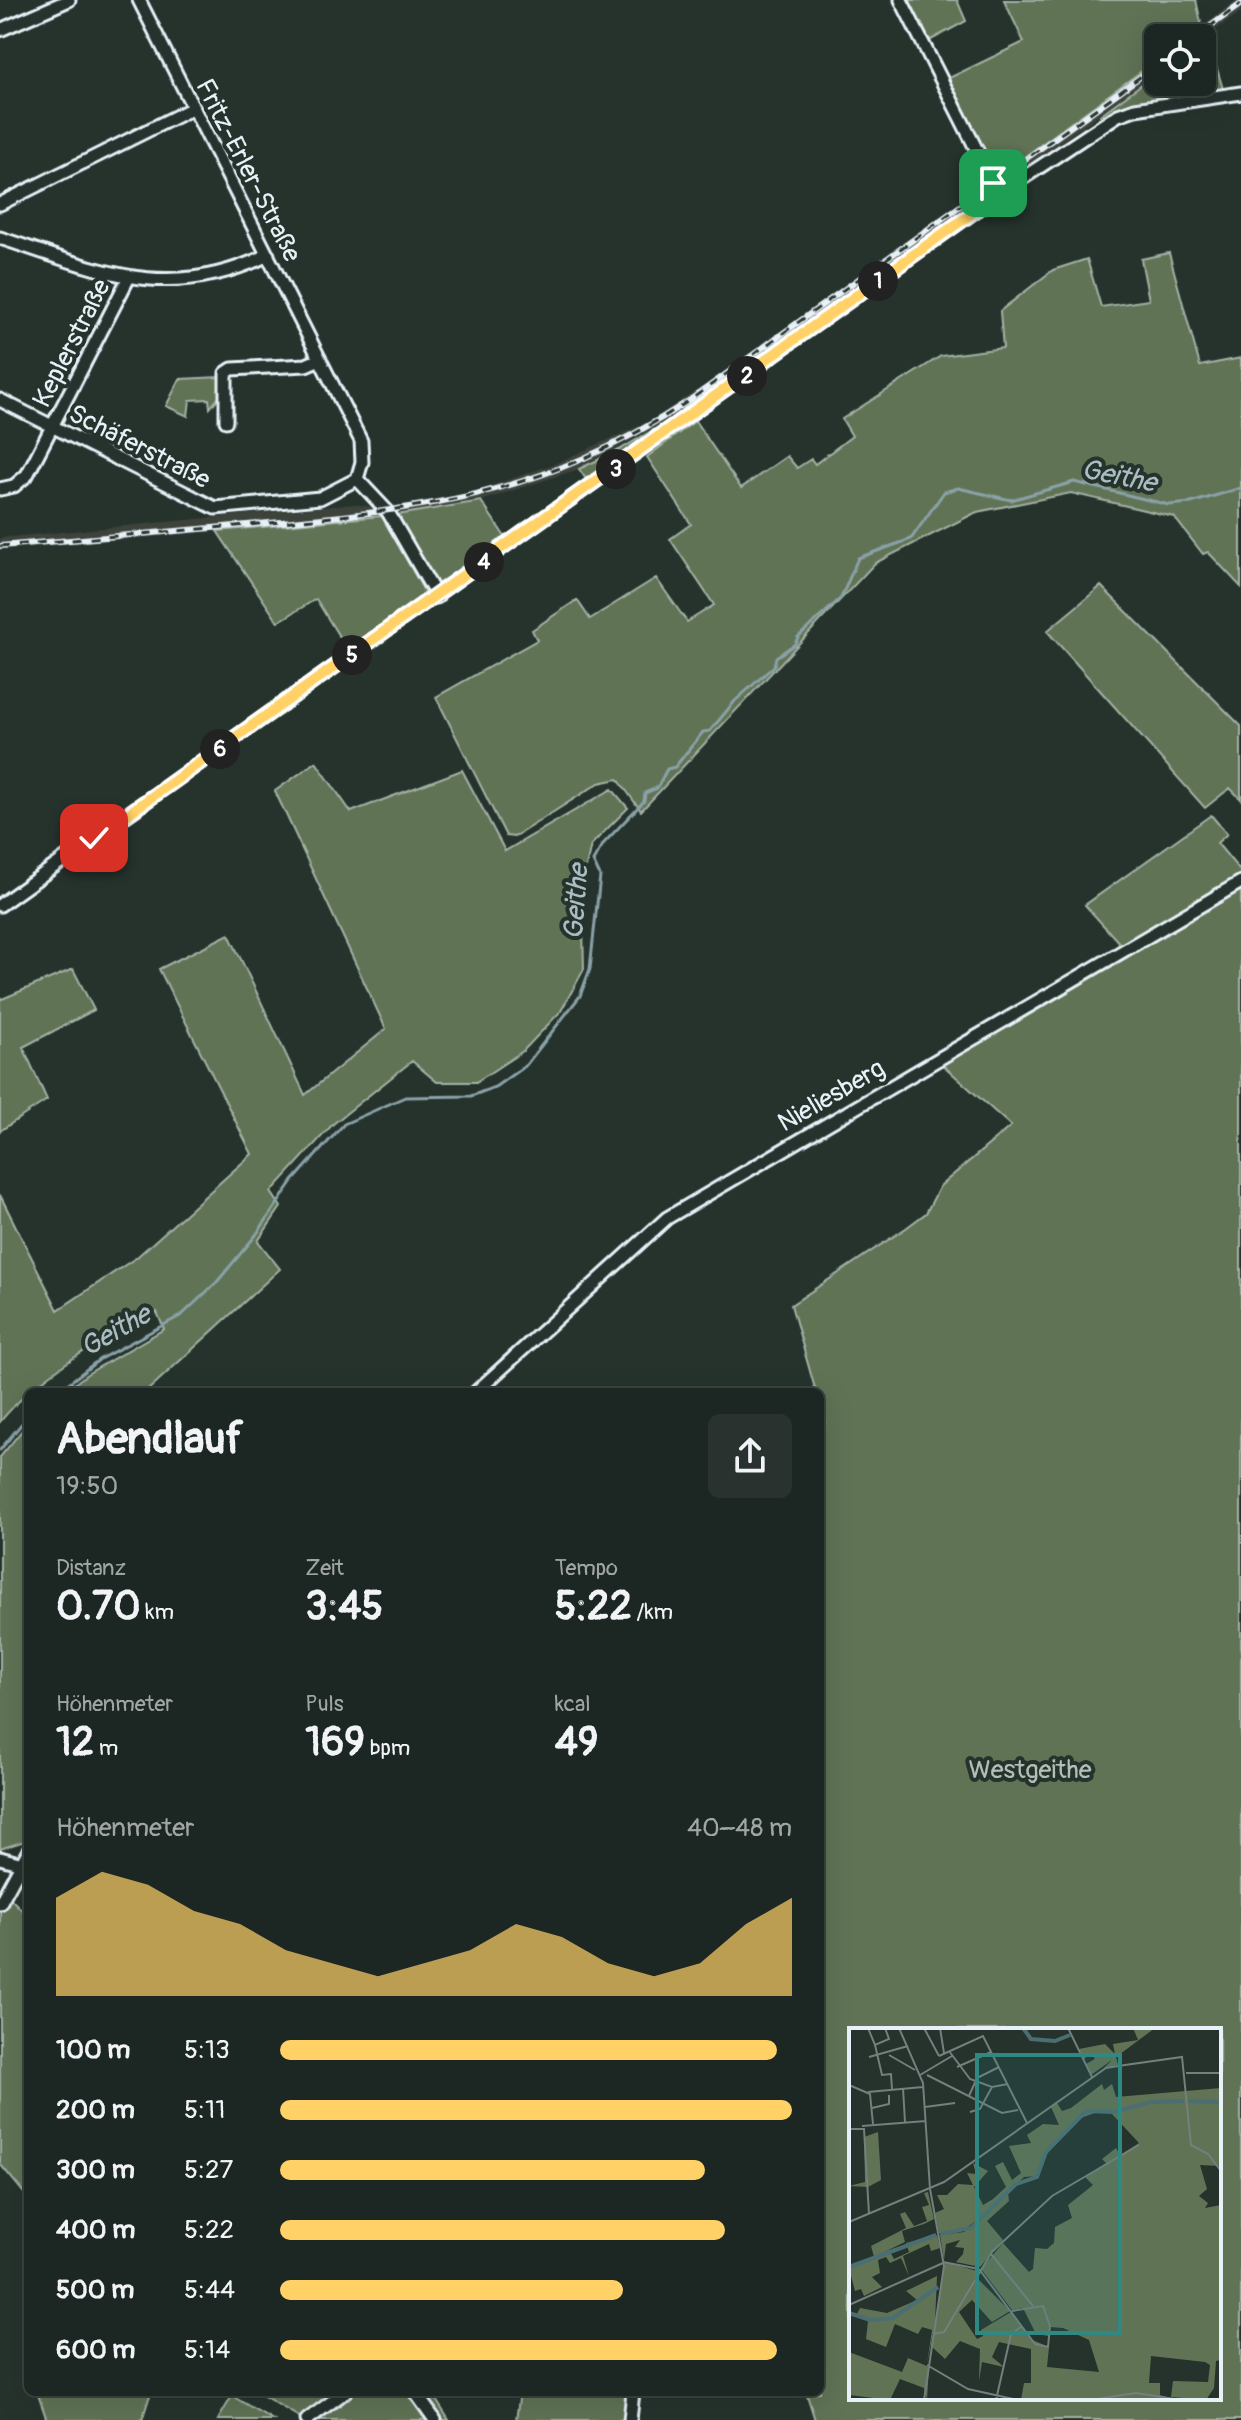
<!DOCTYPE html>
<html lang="de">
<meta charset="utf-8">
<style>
:root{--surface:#1c2622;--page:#29322f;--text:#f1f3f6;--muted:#a0a5a5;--line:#3a4340;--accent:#ffd166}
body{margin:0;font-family:Pangolin,sans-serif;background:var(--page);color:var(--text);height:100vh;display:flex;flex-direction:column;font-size:30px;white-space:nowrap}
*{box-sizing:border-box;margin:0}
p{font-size:26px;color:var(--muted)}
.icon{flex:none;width:44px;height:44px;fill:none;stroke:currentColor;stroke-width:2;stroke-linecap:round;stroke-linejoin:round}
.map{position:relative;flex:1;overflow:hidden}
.panel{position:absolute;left:24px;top:1388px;width:800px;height:1008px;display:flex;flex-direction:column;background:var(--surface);border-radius:12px;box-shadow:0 8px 32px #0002,0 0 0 2px var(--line)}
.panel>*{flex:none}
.controls{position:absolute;left:1144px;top:24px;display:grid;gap:16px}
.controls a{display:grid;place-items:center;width:72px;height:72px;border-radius:12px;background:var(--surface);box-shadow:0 8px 32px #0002,0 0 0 2px var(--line);font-size:40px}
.pin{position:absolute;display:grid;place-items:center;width:68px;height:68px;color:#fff;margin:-34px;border-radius:16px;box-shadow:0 4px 12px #0006}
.km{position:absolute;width:40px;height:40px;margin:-20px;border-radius:50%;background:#222;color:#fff;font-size:22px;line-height:40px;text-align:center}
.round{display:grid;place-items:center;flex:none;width:84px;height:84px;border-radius:12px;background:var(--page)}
.overview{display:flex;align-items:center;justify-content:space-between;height:136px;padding:0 32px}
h1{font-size:44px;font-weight:700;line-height:60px}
.figures{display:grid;grid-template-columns:repeat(3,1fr);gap:12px;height:136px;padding:8px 32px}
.figures div{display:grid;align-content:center}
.figures b{font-size:40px;font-weight:700}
.figures small{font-size:22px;font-weight:400}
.figures p{font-size:22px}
.chart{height:224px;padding:16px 32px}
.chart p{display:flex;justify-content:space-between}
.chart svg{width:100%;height:144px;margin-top:8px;fill:var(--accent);opacity:.7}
ul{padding:0 32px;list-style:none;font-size:26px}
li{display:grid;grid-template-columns:128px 96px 1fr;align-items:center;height:60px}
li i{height:20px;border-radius:10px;background:var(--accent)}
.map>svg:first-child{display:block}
.built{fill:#3c423a}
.green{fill:#607355;stroke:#a4b2a6;stroke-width:2;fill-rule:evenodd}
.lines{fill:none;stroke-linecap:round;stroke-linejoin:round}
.stream{stroke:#8aa2a8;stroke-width:3}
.street-casing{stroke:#e8f1f8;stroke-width:17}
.street{stroke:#26332d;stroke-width:11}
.rail-casing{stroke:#e8f1f8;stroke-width:6}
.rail{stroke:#26332d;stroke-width:3;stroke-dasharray:9;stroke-linecap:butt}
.route-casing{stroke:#fff;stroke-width:16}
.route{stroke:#ffd166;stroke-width:10}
.labels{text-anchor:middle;stroke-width:8;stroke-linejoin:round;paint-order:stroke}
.street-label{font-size:26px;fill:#e8f1f8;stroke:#26332d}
.park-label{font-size:26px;fill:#b2bfb7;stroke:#26332d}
.water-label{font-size:28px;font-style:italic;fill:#a9bdc2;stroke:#26332d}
.inset-river{fill:none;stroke:#4b6e72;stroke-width:4}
.inset-road{fill:none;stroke:#747f7e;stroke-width:2}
.view{fill:#308883;fill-opacity:0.15;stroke:#308883;stroke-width:4}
.inset-edge{fill:none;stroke:#e8f1f8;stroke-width:4}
</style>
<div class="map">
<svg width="1241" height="2420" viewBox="0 0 1241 2420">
<rect width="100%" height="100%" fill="#26332d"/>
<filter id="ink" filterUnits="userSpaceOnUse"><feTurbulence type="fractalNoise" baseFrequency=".0125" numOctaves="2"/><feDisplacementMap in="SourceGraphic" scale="16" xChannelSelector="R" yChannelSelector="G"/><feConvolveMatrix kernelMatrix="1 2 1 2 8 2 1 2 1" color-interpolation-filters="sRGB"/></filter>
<g filter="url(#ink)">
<path class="built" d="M1237,0H1241V12L1202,39L1187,38Z
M1158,59V72L695,405L579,469L481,501L397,515L394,506L470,493L554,464L650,421L713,380Z
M354,504L378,508L382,516L0,550V538Z"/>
<path class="green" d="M909,0H957L966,21L929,41Z
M1004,0H1196L1202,27L1187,38H1158V59L994,179L947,79L1024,42Z
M1207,35L1223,89L1128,106L1102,119L1100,115L1158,72V82H1202V39Z
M1169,253L1200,366L1241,358V587L1208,552L1203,554L1174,517L1071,493L977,512L875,563L641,811L618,779L599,783L514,837L506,836L436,697L537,640L532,630L577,600L590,619L656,578L687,622L714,605L670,539L691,524L647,457L695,421L741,488L787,456L797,468L811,459L815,464L852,436L842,419L941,356L1003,348L1000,311L1053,270L1087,259L1101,307L1149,300L1141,259Z
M220,377L221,395L210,408L209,399L190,400L188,416L166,406L180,379Z
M695,405L588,482L579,469L619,450Z
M481,501L507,540L443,584H438L397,515Z
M382,516L424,591L422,598L348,651L316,599L278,622L217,531Z
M1101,586L1241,726V799L1230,788L1205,808L1047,631Z
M316,762L351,812L462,770L505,851L612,789L628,808L591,845L582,885L584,969L561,1011L523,1051L476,1082H437L412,1061L333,1124L271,1192L281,1207L258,1241L280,1269L146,1392H64L87,1374L164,1329L157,1312C103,1336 35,1378 0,1422V1195L58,1310L137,1257L252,1154L159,969L229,934L305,1095L386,1029L275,791Z
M1211,815L1227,834L1217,843L1241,872V2420H815L806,2392H820V1424L825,1422L820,1392H816L791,1305L906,1228L926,1213L940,1186L1011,1126L936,1059L1142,933L1121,945L1085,905ZM851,2030H1219V2398H851Z
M73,969L94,1010L23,1047L47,1100L0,1131V997L2,999Z
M28,1423V1840L0,1849V1457Z
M8,1896L28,1916V2198L0,2164V1911Z
M37,2392H151L142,2420H47Z
M257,2392H431L449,2420H304Z
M520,2392H631L628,2420H516Z
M232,2396L273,2420H218Z"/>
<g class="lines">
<path class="stream" d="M57,1392L100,1359L182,1315L217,1282L256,1235L293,1181L344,1124L405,1097L471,1096L495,1087L526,1065L580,996L590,969L600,876L593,861L604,843L644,801L645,793L657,788L667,769L675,767L703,732L710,731L735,701L774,666L776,657L795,644L798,637L841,598L858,558L911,539L944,492L958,488L1011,500L1074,482L1169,505L1191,503L1241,488
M0,1450L28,1416"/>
<defs>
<path id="street" d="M139,0L361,441L362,462L357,479L388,512L437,597
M901,0L999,194
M0,30L69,0
M0,204L193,108
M0,238C99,270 167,304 268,255
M0,400L215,508L320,498L357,479
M226,421V373L232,369L306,365L320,359
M0,489L14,486L27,475L128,279
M0,905L999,194L1118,115L1135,109L1241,93
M476,1392L667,1218L1241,882
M0,1858L26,1865
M0,1903L28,1852
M415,2392L435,2420
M307,2420L345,2392
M630,2420L633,2392"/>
</defs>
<use href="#street" class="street-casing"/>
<use href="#street" class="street"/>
<defs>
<path id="rail" d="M1194,38L1241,4
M0,546C82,539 165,532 247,525C419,510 542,498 690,400L1158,64"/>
</defs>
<use href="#rail" class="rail-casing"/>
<use href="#rail" class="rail"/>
</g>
</g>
<g class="lines" filter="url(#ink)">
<defs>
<path id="route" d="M94,838L999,194L993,183"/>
</defs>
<use href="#route" class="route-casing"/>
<use href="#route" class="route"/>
</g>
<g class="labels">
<g class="street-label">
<text transform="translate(249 170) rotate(63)" y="9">Fritz-Erler-Straße</text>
<text transform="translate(71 343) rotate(-63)" y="9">Keplerstraße</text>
<text transform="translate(140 446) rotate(27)" y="9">Schäferstraße</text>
<text transform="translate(831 1095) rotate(-30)" y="9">Nieliesberg</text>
</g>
<g class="park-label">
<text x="1030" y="1778">Westgeithe</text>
</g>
<g class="water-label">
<text transform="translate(1119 475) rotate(11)" y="10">Geithe</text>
<text transform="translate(575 902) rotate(-86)" y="10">Geithe</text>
<text transform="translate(115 1330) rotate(-30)" y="10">Geithe</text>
</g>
</g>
<g transform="translate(849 2028)">
<rect width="372" height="372" fill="#26332d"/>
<path d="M284,0H306L267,29L269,37L255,40L263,32L242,47L237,36L246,31L242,25L235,31L230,21L256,16L266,26L264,16L289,12ZM253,56L255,62L263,56L267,69L372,60V138L351,137L358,161L350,168L359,175L356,180L372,177V332L367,333L365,360L357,372L322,369L324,353L359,354L361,337L356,334L302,328L300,355H311V367L328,372H172L175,355H182V321L150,314L143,329L155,339L133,334L130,353L131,321L111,313L96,331L82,318L96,234L128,243L126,248L161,283L143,294L123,272L110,284L128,311L134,308L132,302L162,284L181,311L200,319L198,339L250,344L240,312L214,300L201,299L200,308L187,306L174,280L163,282L132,241L154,215L180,244L184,241L186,220L198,221L205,215L206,199L223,190L219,177L244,157L236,149L257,135L253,131L267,120L271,127L290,115L263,86L251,83L229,91L196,124L188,148L175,149L159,164L160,173L138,193L154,212L131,239L107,234L114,226L115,220L106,219L111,212L97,216L95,232L91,207L115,204L146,178L115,202L99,206L90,205L86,185L95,181L88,167H98L109,156L124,157L118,145L127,146L124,135L139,143L125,159L134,177L144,171L157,159L146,138L154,134L163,152L172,145L160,118L182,115L178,107L194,96L210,97L202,79L208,75L213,83L222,80ZM29,104L32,152L19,159L0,158L16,154L15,109ZM79,164L85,191L75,196L53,203L56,214L31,226L40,222L45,231L60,224L57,215L88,207L91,220L82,223L80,216L54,228L60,248L52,230L41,235L37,229L29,232L31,245L23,249L33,259L15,268L12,261L6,263L0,240L25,229L22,218L57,200L51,186L56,184L65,198L78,193L73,179L80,177L75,165ZM88,248L86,294L78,336L83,302L73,299L69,306L46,296L37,319L17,311L19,293L7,288L11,280L38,285L68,272L57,263ZM0,324L53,344L59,330L80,339L78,372L75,360L51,351L41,372L0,367Z" fill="#607355"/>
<path class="inset-river" d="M174,0L182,11L206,13L221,7M339,73L372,74M91,206L122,200L167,156L188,149L197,124L237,83L265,84L302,74L335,73M0,239L87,207M0,285L21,292L44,290L89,259"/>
<path class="inset-road" d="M19,0L26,17L40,11L36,0M50,0L74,55L81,161L95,238L75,372M75,0L90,28M91,0L95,25M219,0L243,49M26,17L33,47L42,46L43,61M100,23L121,51L143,59L159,56M40,27L66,42M90,28L134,8L178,95M20,29L59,18M108,39L142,24M337,45H372M71,47L103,28M78,47L153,85L169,82M0,57L21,66L24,96M54,60L56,94M19,64L74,59M120,68L128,50L150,39M76,79L106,75M23,80L40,76V67M121,84L131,81L143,59M13,98L77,93M0,101H15L20,186M0,194L95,154L257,40L276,37L333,29L342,117L359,126L372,143M142,226L184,278M94,234L130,241M130,241L186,316L199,319L201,298L194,278L163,283M0,277L94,235M84,306L95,304L143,224L203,168L290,117M78,337L119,361L169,372M147,372L162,306L173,298M241,372L287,365L332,372"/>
<path class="view" d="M128,27H271V305H128Z"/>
<rect width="372" height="372" class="inset-edge"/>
</g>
</svg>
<div class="controls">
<a><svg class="icon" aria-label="locate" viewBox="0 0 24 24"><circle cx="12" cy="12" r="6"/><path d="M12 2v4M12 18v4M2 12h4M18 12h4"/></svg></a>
</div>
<div class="pin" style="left:993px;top:183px;background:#1e9e55"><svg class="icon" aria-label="arrive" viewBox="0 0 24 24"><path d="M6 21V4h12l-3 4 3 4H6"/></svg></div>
<div class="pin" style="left:94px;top:838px;background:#d93025"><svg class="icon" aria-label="check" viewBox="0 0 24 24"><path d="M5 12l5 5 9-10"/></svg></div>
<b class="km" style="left:878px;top:281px">1</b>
<b class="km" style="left:747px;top:376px">2</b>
<b class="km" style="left:616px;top:469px">3</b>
<b class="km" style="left:484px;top:562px">4</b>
<b class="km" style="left:352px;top:655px">5</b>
<b class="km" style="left:220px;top:749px">6</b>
<section class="panel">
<div class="overview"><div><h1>Abendlauf</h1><p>19:50</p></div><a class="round"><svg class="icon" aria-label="share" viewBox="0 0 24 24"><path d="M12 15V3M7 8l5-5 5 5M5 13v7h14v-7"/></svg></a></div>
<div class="figures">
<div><p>Distanz</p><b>0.70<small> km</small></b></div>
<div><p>Zeit</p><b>3:45</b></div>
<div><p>Tempo</p><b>5:22<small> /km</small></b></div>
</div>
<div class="figures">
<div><p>Höhenmeter</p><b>12<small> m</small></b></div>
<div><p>Puls</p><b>169<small> bpm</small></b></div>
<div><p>kcal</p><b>49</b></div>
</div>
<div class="chart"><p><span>Höhenmeter</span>40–48 m</p>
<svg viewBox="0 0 160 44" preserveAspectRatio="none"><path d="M0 44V14L10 6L20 10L30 18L40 22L50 30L60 34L70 38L80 34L90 30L100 22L110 26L120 34L130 38L140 34L150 22L160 14V44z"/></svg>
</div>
<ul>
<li><b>100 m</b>5:13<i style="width:97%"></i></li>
<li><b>200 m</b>5:11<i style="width:100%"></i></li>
<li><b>300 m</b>5:27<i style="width:83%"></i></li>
<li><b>400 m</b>5:22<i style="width:87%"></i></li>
<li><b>500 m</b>5:44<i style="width:67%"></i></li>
<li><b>600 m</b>5:14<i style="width:97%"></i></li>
</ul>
</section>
</div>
